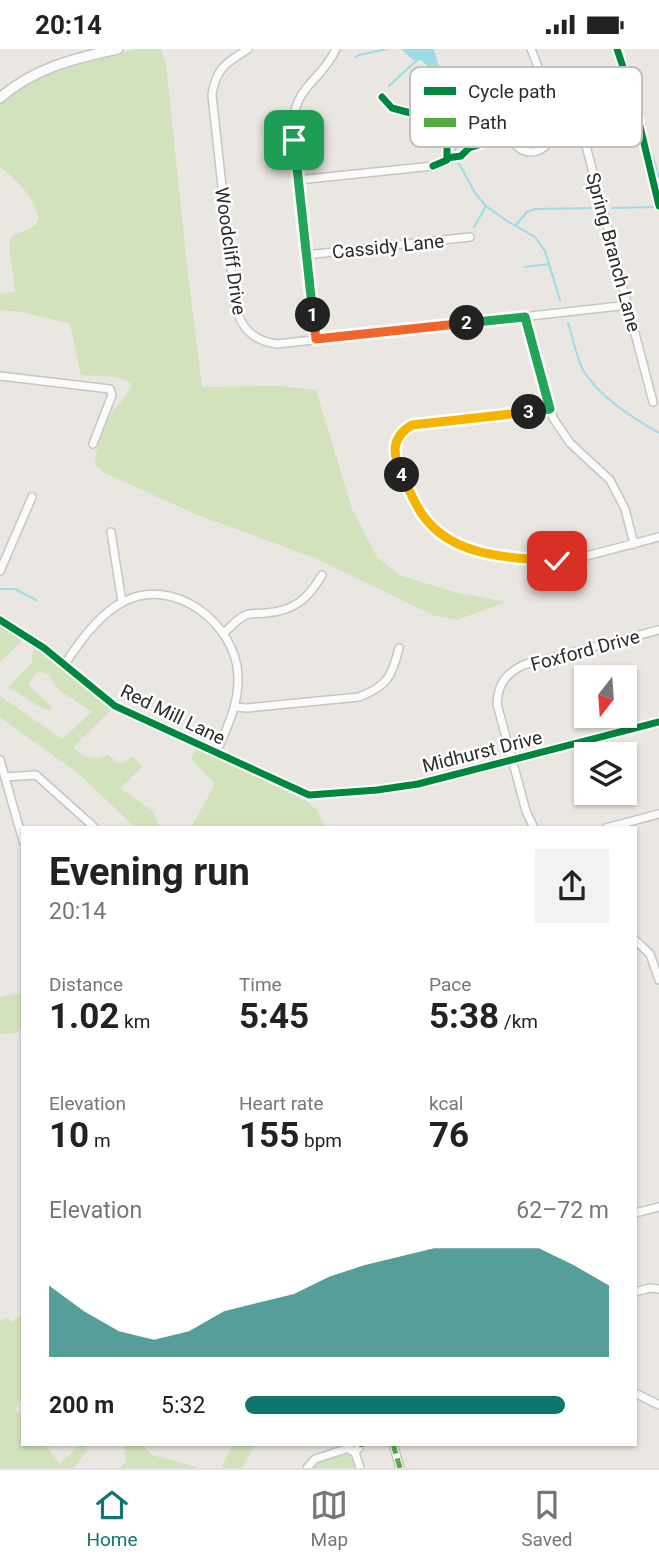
<!DOCTYPE html>
<meta charset="utf-8">
<style>
:root{--surface:#fff;--page:#f2f2f2;--text:#222;--muted:#767676;--line:#e0e0e0;--accent:#0f766e}
body{margin:0;font-family:Roboto,sans-serif;background:var(--page);color:var(--text);height:100vh;display:flex;flex-direction:column;font-size:26px;white-space:nowrap}
*{box-sizing:border-box;margin:0}
p{font-size:23px;color:var(--muted)}
.icon{flex:none;width:38px;height:38px;fill:none;stroke:currentColor;stroke-width:2;stroke-linecap:round;stroke-linejoin:round}
.map{position:relative;flex:1;overflow:hidden}
.details{position:absolute;left:21px;top:777px;width:616px;height:620px;display:flex;flex-direction:column;background:var(--surface);border-radius:0px;box-shadow:0 2px 5px #0004}
.details>*{flex:none}
.needle{width:46px;rotate:197deg}
.fabs{position:absolute;left:574px;top:616px;display:grid;gap:14px}
.fabs a{display:grid;place-items:center;width:63px;height:63px;border-radius:0px;background:var(--surface);box-shadow:0 2px 5px #0004;font-size:35px}
.pin{position:absolute;display:grid;place-items:center;width:60px;height:60px;color:#fff;margin:-30px;border-radius:14px;box-shadow:0 4px 10px #0006}
.km{position:absolute;width:35px;height:35px;margin:-18px;border-radius:50%;background:#222;color:#fff;font-size:19px;line-height:35px;text-align:center}
.round{display:grid;place-items:center;flex:none;width:74px;height:74px;border-radius:0px;background:var(--page)}
.summary{display:flex;align-items:center;justify-content:space-between;height:119px;padding:0 28px}
h1{font-size:38px;font-weight:700;line-height:52px}
.stats{display:grid;grid-template-columns:repeat(3,1fr);gap:10px;height:119px;padding:7px 28px}
.stats div{display:grid;align-content:center}
.stats b{font-size:35px;font-weight:700}
.stats small{font-size:19px;font-weight:400}
.stats p{font-size:19px}
.chart{height:196px;padding:14px 28px}
.chart p{display:flex;justify-content:space-between}
.chart svg{width:100%;height:126px;margin-top:7px;fill:var(--accent);opacity:.7}
ul{padding:0 28px;list-style:none;font-size:23px}
li{display:grid;grid-template-columns:112px 84px 1fr;align-items:center;height:52px}
li i{height:18px;border-radius:9px;background:var(--accent)}
.status{display:flex;justify-content:space-between;align-items:center;height:49px;padding:0 35px;background:var(--surface);direction:ltr}
.status svg{height:19px;fill:currentColor}
.menu{display:flex;justify-content:space-around;align-items:center;height:98px;border-top:2px solid var(--line);background:var(--surface);font-size:19px;color:var(--muted)}
.menu a{display:grid;justify-items:center;gap:4px}
.menu .current{color:var(--accent)}
.map>svg:first-child{display:block}
.green{fill:#d2e2bd}
.water{fill:#9bdde6}
.lines{fill:none;stroke-linecap:round;stroke-linejoin:round}
.stream{stroke:#9bdde6;stroke-width:2}
.minor-casing{stroke:#c6c5c4;stroke-width:10}
.tertiary-casing{stroke:#c6c5c4;stroke-width:12}
.minor{stroke:#fcfbfb;stroke-width:7}
.tertiary{stroke:#fcfbfb;stroke-width:9}
.quiet{stroke:#54ab44;stroke-width:5;stroke-dasharray:10 5;stroke-linecap:butt}
.cycleway-casing{stroke:#fff;stroke-width:11}
.cycleway{stroke:#00873e;stroke-width:7}
.split-1-casing{stroke:#fff;stroke-width:14}
.split-2-casing{stroke:#fff;stroke-width:14}
.split-3-casing{stroke:#fff;stroke-width:14}
.split-4-casing{stroke:#fff;stroke-width:14}
.split-5-casing{stroke:#fff;stroke-width:14}
.split-1{stroke:#22a559;stroke-width:9}
.split-2{stroke:#f0652b;stroke-width:9}
.split-3{stroke:#22a559;stroke-width:9}
.split-4{stroke:#f5b400;stroke-width:9}
.split-5{stroke:#f5b400;stroke-width:9}
.labels{text-anchor:middle;stroke-width:5;stroke-linejoin:round;paint-order:stroke}
.street-label{font-size:19px;fill:#2c2c2c;stroke:#fff}
.key{fill:#fff;stroke:#c0c0c0;stroke-width:2}
.key-label{font-size:19px;fill:#2c2c2c}
</style>
<div class="status"><b>20:14</b><svg viewBox="0 0 49 12"><path d="M0 12V9h3v3zM5 12V6h3v6zM10 12V3h3v9zM15 12V0h3v12zM26 1h20v11H26zM47 4h2v5h-2z"/></svg></div>
<div class="map">
<svg width="659" height="1419" viewBox="0 0 659 1419">
<rect width="100%" height="100%" fill="#eae6e2"/>
<path class="green" d="M137,0H161L166,15L188,226L202,338L281,337L316,341L352,460L377,508L399,526L454,543L506,553L457,571L435,567L315,509L195,465L105,424L95,415C96,398 102,376 113,362C121,353 127,346 132,335L117,328L81,326L70,275L23,263L0,261V245L15,243L9,194L12,187L35,177L39,169C32,146 19,132 0,118V55L36,29L55,20Z
M0,575L24,590L0,613Z
M35,597L113,659L73,698C85,710 93,711 108,706L120,715L133,707L142,718L120,739L153,762L160,779H136L80,726L0,668V647L62,690L92,663L59,641L47,624L37,622L28,636L52,658L51,661L44,660L8,638L32,614V606Z
M197,699L306,752L317,761L325,779H190L214,738L212,732L191,710Z
M23,943V980L15,984L0,985V948Z
M23,1264V1347L15,1360L23,1370V1395H44L60,1415L80,1396L85,1397L88,1401L73,1419H0V1272L8,1269L12,1273Z
M124,1395H142L152,1406L200,1419H120L126,1412Z
M233,1395H256L242,1419H221Z
M348,1403L352,1405L356,1419H313L320,1412Z"/>
<path class="water" d="M401,0H434L439,18L437,21L433,22L421,11H413Z"/>
<g class="lines">
<path class="stream" d="M356,8L359,6L387,0
M435,22L445,53L462,58L465,62L456,94L455,104L458,113L475,144L486,157L507,172L535,188L545,202L560,251
M389,37L417,11
M653,108L659,128
M612,159L655,158
M516,176L527,163L535,160L595,159
M474,178L486,157
M525,218L549,215
M568,274C573,289 576,307 583,321C599,348 633,369 659,384
M0,540H15L36,551"/>
<defs>
<path id="minor" d="M248,0C226,14 216,19 212,46L235,256C241,279 253,292 277,295L629,256
M531,0L544,33
M511 83a20 20 0 1 1 40 0a20 20 0 1 1-40 0Z
M550,77C565,75 577,80 585,93L653,353
M298,131L433,117
M306,206L470,188
M525,268L553,369L570,394L610,431L625,460L634,495
M316,290L292,77C297,33 320,34 336,0
M0,327L110,340L112,346L93,395
M550,360L412,376C400,383 395,391 394,406L423,467L450,491L464,499L481,504L557,512L571,511L659,488
M111,483L122,553
M0,522L32,448
M0,571L44,599L115,657L309,746L377,741L418,735L659,673
M223,585C231,578 238,568 249,565C254,564 260,565 266,564C294,562 308,550 322,526
M65,615C79,593 99,565 123,553C173,526 236,574 238,627C239,655 227,679 216,704
M235,658L247,659L359,648C387,637 392,628 399,599
M0,711L23,792
M5,728L36,726L94,778
M534,779L526,762L497,655C498,634 506,625 523,616L659,581
M606,779L659,765
M635,891L650,905L659,931
M635,1164L659,1158
M635,1243L650,1239L659,1240
M635,1344L659,1356
M350,1395V1401L354,1403L359,1399L358,1395
M393,1395L400,1419
M355,1403L360,1419
M307,1419L315,1410L349,1399"/>
<path id="tertiary" d="M0,49C34,19 75,9 118,0"/>
</defs>
<use href="#minor" class="minor-casing"/>
<use href="#tertiary" class="tertiary-casing"/>
<use href="#minor" class="minor"/>
<use href="#tertiary" class="tertiary"/>
<path class="quiet" d="M393,1395L400,1419
M359,1396L363,1395"/>
<defs>
<path id="cycleway" d="M617,0L633,48L659,157
M382,48L392,59L426,68L447,79V111L433,117
M546,70L608,34L627,28
M447,109L461,107L469,99L501,89C506,82 506,74 510,67C520,51 540,59 551,67
M0,571L44,599L115,657L309,746L377,741L418,735L659,673"/>
</defs>
<use href="#cycleway" class="cycleway-casing"/>
<use href="#cycleway" class="cycleway"/>
</g>
<g class="lines">
<defs>
<path id="split-1" d="M294,91L313,266"/>
<path id="split-2" d="M313,266L316,290L467,274"/>
<path id="split-3" d="M467,274L525,268L550,360L529,363"/>
<path id="split-4" d="M402,426C392,405 391,388 412,376L529,363"/>
<path id="split-5" d="M402,426C408,439 414,453 422,465C452,509 509,508 557,512"/>
</defs>
<use href="#split-1" class="split-1-casing"/>
<use href="#split-2" class="split-2-casing"/>
<use href="#split-3" class="split-3-casing"/>
<use href="#split-4" class="split-4-casing"/>
<use href="#split-5" class="split-5-casing"/>
<use href="#split-1" class="split-1"/>
<use href="#split-2" class="split-2"/>
<use href="#split-3" class="split-3"/>
<use href="#split-4" class="split-4"/>
<use href="#split-5" class="split-5"/>
</g>
<g class="labels">
<g class="street-label">
<text transform="translate(388 197) rotate(-6)" y="7">Cassidy Lane</text>
<text transform="translate(231 202) rotate(82)" y="7">Woodcliff Drive</text>
<text transform="translate(614 203) rotate(75)" y="7">Spring Branch Lane</text>
<text transform="translate(585 601) rotate(-15)" y="7">Foxford Drive</text>
<text transform="translate(173 665) rotate(26)" y="7">Red Mill Lane</text>
<text transform="translate(482 702) rotate(-14)" y="7">Midhurst Drive</text>
</g>
</g>
<rect x="410" y="18" width="232" height="80" rx="10" class="key"/>
<rect x="424" y="38" width="32" height="8" fill="#00873e"/>
<rect x="424" y="69" width="32" height="9" fill="#54ab44"/>
<g class="key-label">
<text x="468" y="49">Cycle path</text>
<text x="468" y="80">Path</text>
</g>
</svg>
<div class="fabs">
<a><svg class="needle" viewBox="-14 -14 28 28"><path d="M0-13l5 13h-10z" fill="#e53935"/><path d="M0 13l5-13h-10z" fill="#767676"/></svg></a>
<a><svg class="icon" aria-label="layers" viewBox="0 0 24 24"><path d="M12 4l9 5-9 5-9-5zM3 14l9 5 9-5"/></svg></a>
</div>
<div class="pin" style="left:294px;top:91px;background:#1e9e55"><svg class="icon" aria-label="arrive" viewBox="0 0 24 24"><path d="M6 21V4h12l-3 4 3 4H6"/></svg></div>
<div class="pin" style="left:557px;top:512px;background:#d93025"><svg class="icon" aria-label="check" viewBox="0 0 24 24"><path d="M5 12l5 5 9-10"/></svg></div>
<b class="km" style="left:313px;top:266px">1</b>
<b class="km" style="left:467px;top:274px">2</b>
<b class="km" style="left:529px;top:363px">3</b>
<b class="km" style="left:402px;top:426px">4</b>
<section class="details">
<div class="summary"><div><h1>Evening run</h1><p>20:14</p></div><a class="round"><svg class="icon" aria-label="share" viewBox="0 0 24 24"><path d="M12 15V3M7 8l5-5 5 5M5 13v7h14v-7"/></svg></a></div>
<div class="stats">
<div><p>Distance</p><b>1.02<small> km</small></b></div>
<div><p>Time</p><b>5:45</b></div>
<div><p>Pace</p><b>5:38<small> /km</small></b></div>
</div>
<div class="stats">
<div><p>Elevation</p><b>10<small> m</small></b></div>
<div><p>Heart rate</p><b>155<small> bpm</small></b></div>
<div><p>kcal</p><b>76</b></div>
</div>
<div class="chart"><p><span>Elevation</span>62–72 m</p>
<svg viewBox="0 0 160 44" preserveAspectRatio="none"><path d="M0 44V19L10 28L20 35L30 38L40 35L50 28L60 25L70 22L80 16L90 12L100 9L110 6L120 6L130 6L140 6L150 12L160 19V44z"/></svg>
</div>
<ul>
<li><b>200 m</b>5:32<i style="width:88%"></i></li>
</ul>
</section>
</div>
<nav class="menu">
<a class="current"><svg class="icon" aria-label="home" viewBox="0 0 24 24"><path d="M3 11l9-7 9 7M6 9v11h12V9"/></svg>Home</a>
<a><svg class="icon" aria-label="map" viewBox="0 0 24 24"><path d="M3 6l6-2 6 2 6-2v14l-6 2-6-2-6 2zM9 4v14M15 6v14"/></svg>Map</a>
<a><svg class="icon" aria-label="saved" viewBox="0 0 24 24"><path d="M7 4h10v16l-5-4-5 4z"/></svg>Saved</a>
</nav>
